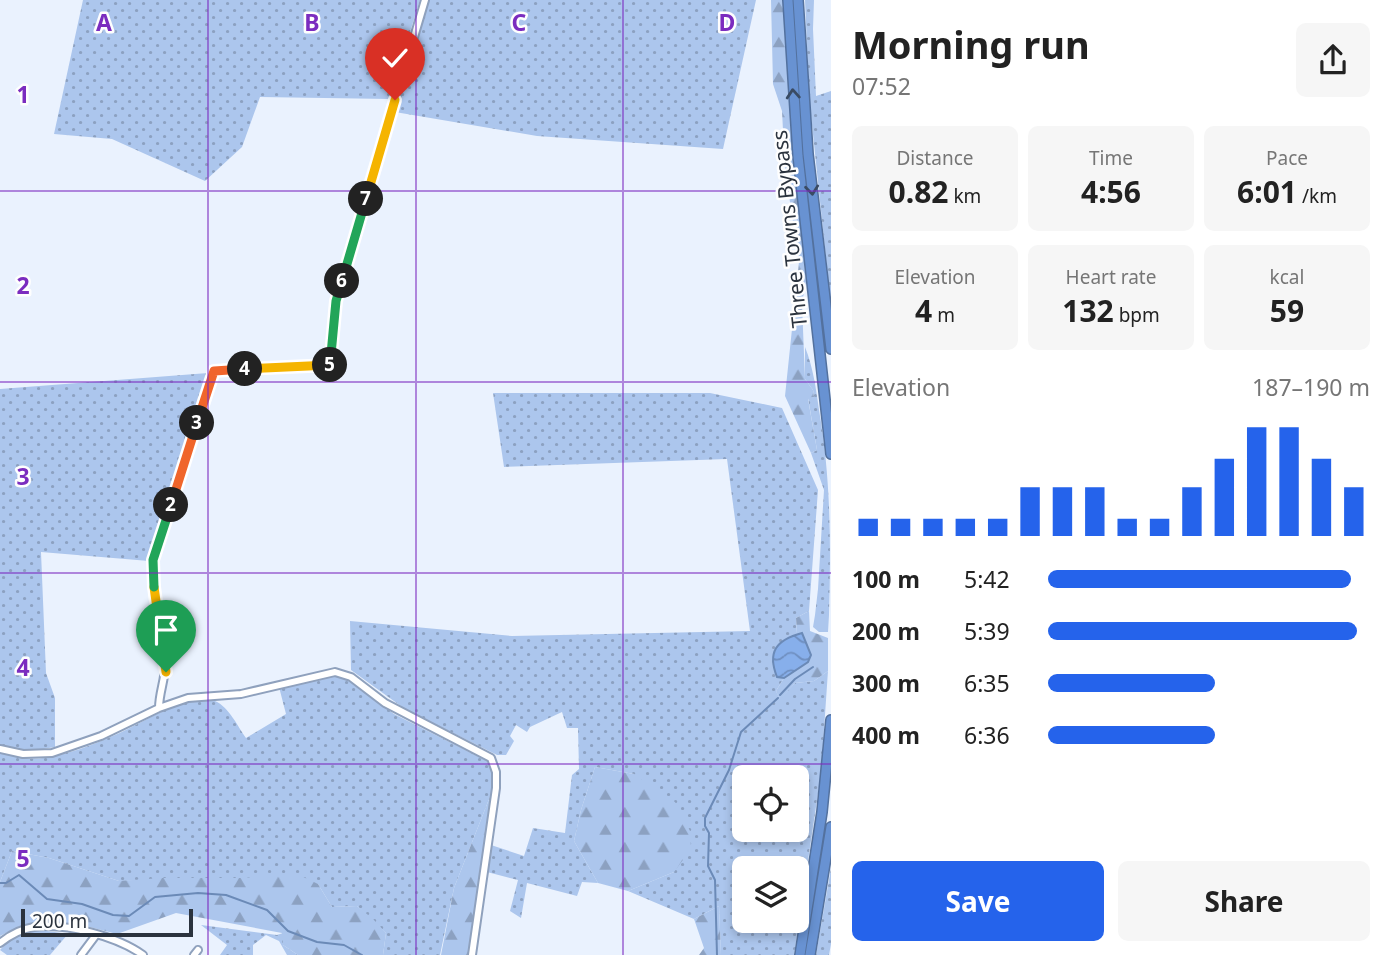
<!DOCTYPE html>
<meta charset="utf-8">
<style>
:root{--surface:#fff;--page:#f6f6f6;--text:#222;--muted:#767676;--accent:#2563eb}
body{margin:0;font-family:"Noto Sans",sans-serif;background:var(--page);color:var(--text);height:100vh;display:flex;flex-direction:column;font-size:26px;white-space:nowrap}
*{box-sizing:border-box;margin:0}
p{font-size:23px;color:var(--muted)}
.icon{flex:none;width:38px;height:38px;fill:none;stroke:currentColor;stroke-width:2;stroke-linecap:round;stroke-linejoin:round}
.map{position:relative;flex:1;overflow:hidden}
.side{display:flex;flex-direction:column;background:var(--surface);width:560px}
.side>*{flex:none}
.controls{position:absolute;left:732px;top:765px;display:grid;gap:14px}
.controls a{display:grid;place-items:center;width:77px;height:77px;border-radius:10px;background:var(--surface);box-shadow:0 4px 10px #0003;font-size:35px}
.scale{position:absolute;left:21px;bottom:18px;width:172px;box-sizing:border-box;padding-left:7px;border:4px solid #2b333e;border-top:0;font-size:19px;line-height:24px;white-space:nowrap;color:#2b333e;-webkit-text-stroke:5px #fefefe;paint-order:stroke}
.pin{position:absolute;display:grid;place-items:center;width:60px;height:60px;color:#fff;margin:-72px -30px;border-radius:50% 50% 50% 0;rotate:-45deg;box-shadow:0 0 7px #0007}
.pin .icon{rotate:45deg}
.km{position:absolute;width:35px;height:35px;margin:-18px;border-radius:50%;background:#222;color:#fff;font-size:19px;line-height:35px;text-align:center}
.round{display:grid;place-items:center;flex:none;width:74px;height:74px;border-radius:10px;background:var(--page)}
.overview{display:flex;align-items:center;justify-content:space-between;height:119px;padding:0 21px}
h1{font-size:38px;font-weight:700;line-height:52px}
.stats{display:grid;grid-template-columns:repeat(3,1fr);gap:10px;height:119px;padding:7px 21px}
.stats div{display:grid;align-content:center;border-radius:10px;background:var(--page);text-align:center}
.stats b{font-size:30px;font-weight:700}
.stats small{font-size:19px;font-weight:400}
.stats p{font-size:19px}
.chart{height:196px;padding:14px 21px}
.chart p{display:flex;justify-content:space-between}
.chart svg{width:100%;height:126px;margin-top:7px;stroke:var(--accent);stroke-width:6}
.cta{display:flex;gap:14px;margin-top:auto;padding:14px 21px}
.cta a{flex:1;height:80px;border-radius:10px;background:var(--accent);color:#fff;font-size:28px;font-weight:700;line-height:80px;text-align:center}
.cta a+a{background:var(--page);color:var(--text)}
ul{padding:0 21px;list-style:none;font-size:23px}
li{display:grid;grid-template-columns:112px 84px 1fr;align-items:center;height:52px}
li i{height:18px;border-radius:9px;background:var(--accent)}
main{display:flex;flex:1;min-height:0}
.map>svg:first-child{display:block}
.grass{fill:url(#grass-dots);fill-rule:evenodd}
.forest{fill:url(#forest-firs)}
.water{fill:url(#water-waves);stroke:#6b8ab7;stroke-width:2}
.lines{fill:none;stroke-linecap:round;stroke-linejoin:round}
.stream{stroke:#6b8ab7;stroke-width:2}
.minor-casing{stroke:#8fa1bd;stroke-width:10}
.highway-casing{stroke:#53719e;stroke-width:12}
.minor{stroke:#fff;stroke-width:6}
.highway{stroke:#6892d2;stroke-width:9}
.oneway{stroke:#3a4b63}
.split-1-casing{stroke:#fff;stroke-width:14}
.split-2-casing{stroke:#fff;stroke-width:14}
.split-3-casing{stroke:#fff;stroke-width:14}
.split-4-casing{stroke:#fff;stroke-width:14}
.split-5-casing{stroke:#fff;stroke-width:14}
.split-6-casing{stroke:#fff;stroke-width:14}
.split-7-casing{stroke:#fff;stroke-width:14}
.split-8-casing{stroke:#fff;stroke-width:14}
.split-1{stroke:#f5b400;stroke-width:9}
.split-2{stroke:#22a559;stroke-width:9}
.split-3{stroke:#f0652b;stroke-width:9}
.split-4{stroke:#f0652b;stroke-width:9}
.split-5{stroke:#f5b400;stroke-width:9}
.split-6{stroke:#22a559;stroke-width:9}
.split-7{stroke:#22a559;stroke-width:9}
.split-8{stroke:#f5b400;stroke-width:9}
.grid{fill:none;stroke:#7b2cbf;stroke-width:2;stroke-opacity:0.55}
.labels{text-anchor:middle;stroke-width:5;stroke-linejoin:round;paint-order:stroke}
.street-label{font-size:21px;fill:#2b333e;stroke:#fefefe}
.grid-label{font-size:23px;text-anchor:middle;font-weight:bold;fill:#7b2cbf;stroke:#fefefe;stroke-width:5;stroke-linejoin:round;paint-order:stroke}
</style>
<main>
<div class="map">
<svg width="831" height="955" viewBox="0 0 831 955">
<defs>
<pattern id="grass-dots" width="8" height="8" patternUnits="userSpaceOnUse" patternTransform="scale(1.75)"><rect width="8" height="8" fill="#acc6ed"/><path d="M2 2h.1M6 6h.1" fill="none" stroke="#8ca1c1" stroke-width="1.8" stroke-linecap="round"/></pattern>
<pattern id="forest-firs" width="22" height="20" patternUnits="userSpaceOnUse" patternTransform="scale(1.75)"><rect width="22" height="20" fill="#acc6ed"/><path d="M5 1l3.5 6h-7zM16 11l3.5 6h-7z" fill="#8ca1c1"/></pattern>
<pattern id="water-waves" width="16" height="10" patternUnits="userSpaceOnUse" patternTransform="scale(1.75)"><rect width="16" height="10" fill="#87afeb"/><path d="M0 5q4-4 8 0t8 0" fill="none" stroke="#6f8fc0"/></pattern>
</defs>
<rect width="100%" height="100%" fill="#eaf2fe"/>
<path class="grass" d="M83,0H420L389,99L260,97L242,147L205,181L112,139L54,134Z
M429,0H756L723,149L537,136L395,112Z
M805,0H814L813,29L816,96L831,91V306L809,96Z
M805,347C813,367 816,388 819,410C831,478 831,547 829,615H815L818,589L824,490L811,453L817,450L808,398L814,397L813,390L805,379Z
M208,373L149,561L41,552L46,673L55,698V747L31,751L0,745V389Z
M493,393H710L782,408L818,490L809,611L796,618L797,634L781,642L777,677L784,678L776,691L780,699L795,683L814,681L828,671L821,773L794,955H721L719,906L694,919L628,891L674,872L634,774L595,767L581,810L574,841L598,883L582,882L577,896L527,883L521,918L510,911L518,880L487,872L491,845L524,856L533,828L565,833L572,775L579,769L578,728H567L562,712L530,727L527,732L516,725L510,736L514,741L506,755H497L405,709L351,670L350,621L512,636L750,631L727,459L504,467ZM744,777H796V830H744ZM744,868H796V920H744Z
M326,675L345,677L394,714L487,761L492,772L493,789L454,888L440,955H383L386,933L357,906L332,907L318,884L244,878L119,881L49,858L12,851L0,882V753C14,756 29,760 43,758C67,755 92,745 115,735C139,725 190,691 215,701C229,707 238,727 246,738L286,714L279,687Z
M831,868V944L829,955H816Z
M201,925L277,935L283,933V945L298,955H287L279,941L266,935L253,945V955H220L227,945Z
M41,930L68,934L50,955H7L0,950C10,938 25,932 41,930Z"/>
<path class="forest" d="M771,0H783L791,129L806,281L802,304L805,379L813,390L814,397L808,399L817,450L811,453L785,396L799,262L785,169L782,111L773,84Z
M809,611L810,631L828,638V671L814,681L795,683L780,700L776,691L784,678L808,662L802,633L797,634L796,618Z
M815,615H829L828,632H819L813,627Z
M595,767L634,774L675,802L690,831L691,849L674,872L628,891L598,883L574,841L581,810Z
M493,789L469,955H441L454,888Z
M12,851L49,858L119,881L161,878H241L297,874L318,884L332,907L357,906L373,919L386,933L383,955H298L283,945L282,933L176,913L117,934L78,924L43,921L18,927L0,936V882Z
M719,906L721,955H699L704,948L694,919Z"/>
<path class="water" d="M802,633L811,655L808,662L784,678L777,677C767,652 776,640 802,633Z"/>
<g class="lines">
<path class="stream" d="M780,695L795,679L813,667
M0,883H6L19,875L47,899L82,904L113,915L129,916L155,897L198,893L226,895L267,910L288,931L317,942L344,945L362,955
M717,955L715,880L708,866L709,833L705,826V818L729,770L741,732L778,698"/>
<defs>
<path id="minor" d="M159,708C159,692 166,678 165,662L152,566L214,371L331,365L336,301L425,0
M0,749L23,754L52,753L101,736L159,708L188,698L241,694L335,672L351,677L385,703L491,758L496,772V788L472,955
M0,943C10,935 21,929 34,927C65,922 118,937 143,955
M81,955L96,935
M194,955L198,950"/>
<path id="highway" d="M788,0L798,156L831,454
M798,0L808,154L831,349
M800,955L822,812L831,720
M810,955L831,827"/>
</defs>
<use href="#minor" class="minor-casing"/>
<use href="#highway" class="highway-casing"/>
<use href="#minor" class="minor"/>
<use href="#highway" class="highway"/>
</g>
<defs><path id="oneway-chevron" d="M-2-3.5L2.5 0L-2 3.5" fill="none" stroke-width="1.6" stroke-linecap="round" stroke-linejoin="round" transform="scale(1.75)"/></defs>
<g class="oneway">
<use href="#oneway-chevron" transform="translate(793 94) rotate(-94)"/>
<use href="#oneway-chevron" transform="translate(812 190) rotate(84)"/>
</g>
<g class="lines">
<defs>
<path id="split-1" d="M154,587L166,672"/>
<path id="split-2" d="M154,587L153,560L171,505"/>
<path id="split-3" d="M171,505L197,423"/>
<path id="split-4" d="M197,423L214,371L245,369"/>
<path id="split-5" d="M245,369L330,365"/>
<path id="split-6" d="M330,365L336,301L342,281"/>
<path id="split-7" d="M342,281L366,199"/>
<path id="split-8" d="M366,199L395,100"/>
</defs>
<use href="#split-1" class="split-1-casing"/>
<use href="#split-2" class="split-2-casing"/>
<use href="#split-3" class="split-3-casing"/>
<use href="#split-4" class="split-4-casing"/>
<use href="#split-5" class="split-5-casing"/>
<use href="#split-6" class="split-6-casing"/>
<use href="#split-7" class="split-7-casing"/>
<use href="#split-8" class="split-8-casing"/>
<use href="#split-1" class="split-1"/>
<use href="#split-2" class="split-2"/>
<use href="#split-3" class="split-3"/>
<use href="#split-4" class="split-4"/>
<use href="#split-5" class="split-5"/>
<use href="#split-6" class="split-6"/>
<use href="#split-7" class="split-7"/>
<use href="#split-8" class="split-8"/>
</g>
<path class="grid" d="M208,0V955M416,0V955M623,0V955M0,191H831M0,382H831M0,573H831M0,764H831"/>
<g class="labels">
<g class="street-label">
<text transform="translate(790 229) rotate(-96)" y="7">Three Towns Bypass</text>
</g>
</g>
<g class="grid-label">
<text x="104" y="31">A</text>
<text x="312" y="31">B</text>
<text x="519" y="31">C</text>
<text x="727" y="31">D</text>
<text x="23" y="103">1</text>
<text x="23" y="294">2</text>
<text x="23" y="485">3</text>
<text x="23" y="676">4</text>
<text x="23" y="867">5</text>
</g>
</svg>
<div class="controls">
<a><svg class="icon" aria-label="locate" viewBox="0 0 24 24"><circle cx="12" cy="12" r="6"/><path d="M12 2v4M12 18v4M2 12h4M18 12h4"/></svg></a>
<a><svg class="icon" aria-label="layers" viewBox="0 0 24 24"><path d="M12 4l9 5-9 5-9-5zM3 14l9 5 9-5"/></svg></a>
</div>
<div class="scale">200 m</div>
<div class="pin" style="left:166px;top:672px;background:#1e9e55"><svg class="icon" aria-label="arrive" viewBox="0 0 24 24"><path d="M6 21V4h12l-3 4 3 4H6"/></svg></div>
<div class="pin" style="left:395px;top:100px;background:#d93025"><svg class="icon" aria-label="check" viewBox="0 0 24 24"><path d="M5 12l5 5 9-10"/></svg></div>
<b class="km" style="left:171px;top:505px">2</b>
<b class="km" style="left:197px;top:423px">3</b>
<b class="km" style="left:245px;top:369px">4</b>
<b class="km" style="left:330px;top:365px">5</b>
<b class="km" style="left:342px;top:281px">6</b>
<b class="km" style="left:366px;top:199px">7</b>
</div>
<section class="side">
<div class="overview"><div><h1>Morning run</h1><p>07:52</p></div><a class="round"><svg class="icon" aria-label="share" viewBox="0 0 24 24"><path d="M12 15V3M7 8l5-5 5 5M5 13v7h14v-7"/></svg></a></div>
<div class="stats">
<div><p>Distance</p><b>0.82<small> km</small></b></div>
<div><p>Time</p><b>4:56</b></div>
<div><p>Pace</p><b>6:01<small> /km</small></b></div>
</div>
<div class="stats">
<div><p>Elevation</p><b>4<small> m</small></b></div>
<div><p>Heart rate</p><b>132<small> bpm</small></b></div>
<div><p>kcal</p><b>59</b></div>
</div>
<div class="chart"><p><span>Elevation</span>187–190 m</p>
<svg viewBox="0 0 160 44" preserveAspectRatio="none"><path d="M5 44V38M15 44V38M25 44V38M35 44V38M45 44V38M55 44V27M65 44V27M75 44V27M85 44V38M95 44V38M105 44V27M115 44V17M125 44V6M135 44V6M145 44V17M155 44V27"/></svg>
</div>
<ul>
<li><b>100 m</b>5:42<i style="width:94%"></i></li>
<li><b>200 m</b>5:39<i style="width:96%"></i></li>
<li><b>300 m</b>6:35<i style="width:52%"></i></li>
<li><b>400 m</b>6:36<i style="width:52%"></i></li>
</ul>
<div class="cta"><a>Save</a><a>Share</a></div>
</section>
</main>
